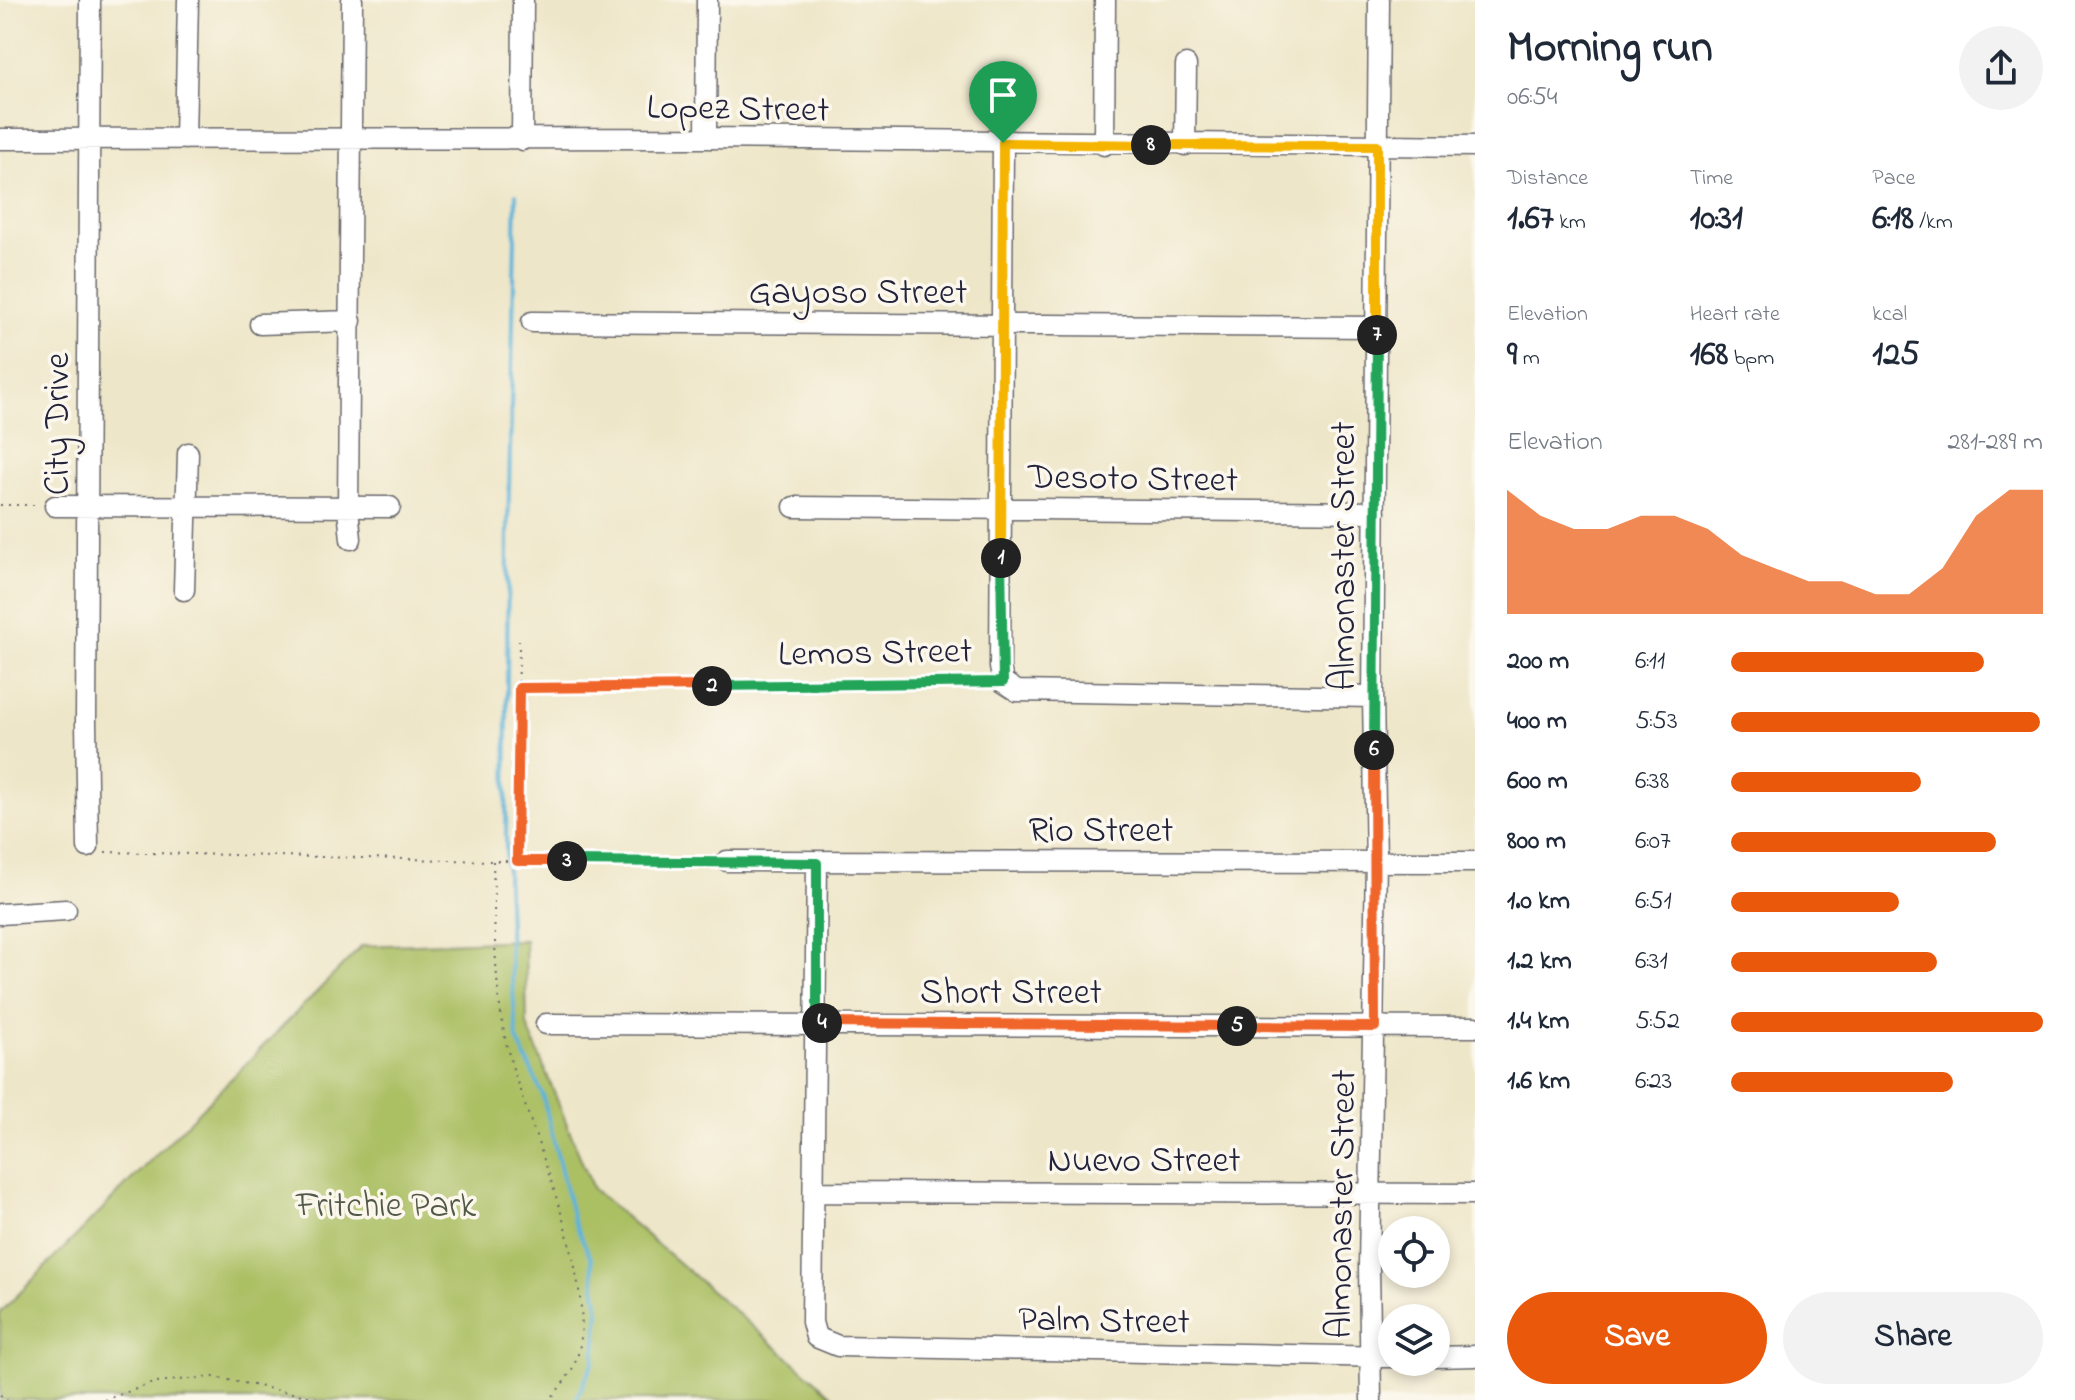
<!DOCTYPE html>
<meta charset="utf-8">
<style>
:root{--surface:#fff;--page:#f2f2f3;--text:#1f2937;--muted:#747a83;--accent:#ea580c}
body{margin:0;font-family:"Indie Flower",sans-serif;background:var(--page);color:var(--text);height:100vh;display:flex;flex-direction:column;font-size:30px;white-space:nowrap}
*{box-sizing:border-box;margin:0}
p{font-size:26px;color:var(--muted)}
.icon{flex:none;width:44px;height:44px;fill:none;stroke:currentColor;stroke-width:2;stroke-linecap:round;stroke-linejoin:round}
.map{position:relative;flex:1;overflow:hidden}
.sheet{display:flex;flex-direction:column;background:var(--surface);width:600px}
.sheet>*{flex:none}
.tools{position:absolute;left:1378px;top:1216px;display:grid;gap:16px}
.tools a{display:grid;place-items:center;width:72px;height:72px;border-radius:50%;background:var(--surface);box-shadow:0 4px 12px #0003;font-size:40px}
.pin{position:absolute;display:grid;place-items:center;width:68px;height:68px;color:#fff;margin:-82px -34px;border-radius:50% 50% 50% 0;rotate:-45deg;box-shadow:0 0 8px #0007}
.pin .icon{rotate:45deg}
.km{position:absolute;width:40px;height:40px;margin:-20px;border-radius:50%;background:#222;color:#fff;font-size:22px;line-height:40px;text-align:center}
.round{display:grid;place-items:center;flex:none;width:84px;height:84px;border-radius:42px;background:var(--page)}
.summary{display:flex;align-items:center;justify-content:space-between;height:136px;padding:0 32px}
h1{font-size:44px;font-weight:800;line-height:60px}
.stats{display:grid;grid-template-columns:repeat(3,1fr);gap:12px;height:136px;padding:8px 32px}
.stats div{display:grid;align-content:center}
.stats b{font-size:34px;font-weight:800}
.stats small{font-size:22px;font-weight:400}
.stats p{font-size:22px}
.chart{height:224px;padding:16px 32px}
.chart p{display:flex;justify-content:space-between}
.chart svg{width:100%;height:144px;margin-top:8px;fill:var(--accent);opacity:.7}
.primary-button{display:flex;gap:16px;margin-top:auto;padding:16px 32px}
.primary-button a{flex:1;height:92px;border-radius:48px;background:var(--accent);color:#fff;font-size:32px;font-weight:800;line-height:92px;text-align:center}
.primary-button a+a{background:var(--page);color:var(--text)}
ul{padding:0 32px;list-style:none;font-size:26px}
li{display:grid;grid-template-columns:128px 96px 1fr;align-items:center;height:60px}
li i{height:20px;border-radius:10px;background:var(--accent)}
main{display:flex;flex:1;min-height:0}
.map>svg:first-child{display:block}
.green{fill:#abbf63;stroke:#66704f;stroke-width:2}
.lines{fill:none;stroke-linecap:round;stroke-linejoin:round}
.stream{stroke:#5cb3d9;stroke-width:4}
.minor-casing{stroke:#69676c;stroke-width:23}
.path{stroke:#69676c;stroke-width:2;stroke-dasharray:2 6;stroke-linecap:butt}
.minor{stroke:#fff;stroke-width:20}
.split-1-casing{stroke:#fff;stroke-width:16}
.split-2-casing{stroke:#fff;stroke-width:16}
.split-3-casing{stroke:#fff;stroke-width:16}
.split-4-casing{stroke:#fff;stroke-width:16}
.split-5-casing{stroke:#fff;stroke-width:16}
.split-6-casing{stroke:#fff;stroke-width:16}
.split-7-casing{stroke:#fff;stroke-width:16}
.split-8-casing{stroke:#fff;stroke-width:16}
.split-9-casing{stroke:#fff;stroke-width:16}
.split-1{stroke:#f5b400;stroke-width:10}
.split-2{stroke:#22a559;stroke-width:10}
.split-3{stroke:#f0652b;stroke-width:10}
.split-4{stroke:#22a559;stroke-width:10}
.split-5{stroke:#f0652b;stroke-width:10}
.split-6{stroke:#f0652b;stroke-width:10}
.split-7{stroke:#22a559;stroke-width:10}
.split-8{stroke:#f5b400;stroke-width:10}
.split-9{stroke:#f5b400;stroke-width:10}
.labels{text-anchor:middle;stroke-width:7;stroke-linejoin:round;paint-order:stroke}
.street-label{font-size:36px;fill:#22223b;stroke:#fbf7ec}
.park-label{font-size:36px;fill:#525949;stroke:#fbf7ec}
</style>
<main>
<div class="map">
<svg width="1475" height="1400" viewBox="0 0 1475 1400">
<rect width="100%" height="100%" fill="#fbf7ec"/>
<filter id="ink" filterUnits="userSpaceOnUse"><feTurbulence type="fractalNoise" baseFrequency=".0125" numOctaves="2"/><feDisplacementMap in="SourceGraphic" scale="16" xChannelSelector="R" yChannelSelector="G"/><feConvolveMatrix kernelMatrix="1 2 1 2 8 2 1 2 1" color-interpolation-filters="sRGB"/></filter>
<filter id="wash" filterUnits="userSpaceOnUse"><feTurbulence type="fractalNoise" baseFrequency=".006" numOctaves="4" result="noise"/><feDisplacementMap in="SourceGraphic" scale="32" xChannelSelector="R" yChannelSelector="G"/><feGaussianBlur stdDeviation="1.8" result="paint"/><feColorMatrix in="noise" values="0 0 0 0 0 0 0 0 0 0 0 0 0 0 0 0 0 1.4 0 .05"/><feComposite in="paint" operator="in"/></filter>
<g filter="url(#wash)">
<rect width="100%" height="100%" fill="#eee6c8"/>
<path class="green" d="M525,940L527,1025L593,1189L838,1400H0V1313L362,946Z"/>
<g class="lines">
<path class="stream" d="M516,194L508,534L506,847L510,956L517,1039L542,1093L573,1219L591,1258L599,1311L594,1361L576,1400"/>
</g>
</g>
<g filter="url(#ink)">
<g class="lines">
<defs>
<path id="minor" d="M706,138L707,0
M0,139L706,138L1475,146
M185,139L188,0
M522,140L523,0
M1003,143L1000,667L1003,682L1017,691L1373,697
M1104,145L1105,0
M1185,145L1186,65
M532,322L1377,327
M260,324L351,321
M55,506L390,507
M794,507L1375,512
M351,539L348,509L352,0
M184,590L188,453
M88,847L86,722L90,0
M727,861L1475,862
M817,863L812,1322L816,1337L838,1346L1392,1357
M0,914L66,910
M546,1024L1475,1027
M814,1192L1475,1194
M1436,1357L1475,1356
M1371,1400L1369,1266L1376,861L1373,697L1379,0"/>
</defs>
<use href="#minor" class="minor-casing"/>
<path class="path" d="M0,505H39
M519,688L985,683
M105,852L493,861H710
M517,858L519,639
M493,861C495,925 493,992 509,1055C528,1127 606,1297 574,1365C569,1377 558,1389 550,1400
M0,1395L7,1400
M104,1400L156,1382L214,1377L326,1400"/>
<use href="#minor" class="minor"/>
</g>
</g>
<g class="lines" filter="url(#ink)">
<defs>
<path id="split-1" d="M1001,558L1003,143"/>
<path id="split-2" d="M712,686L1003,682L1001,558"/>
<path id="split-3" d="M567,861H517L519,688L712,686"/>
<path id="split-4" d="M567,861L817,863V1023H822"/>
<path id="split-5" d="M822,1023L1237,1026"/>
<path id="split-6" d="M1237,1026L1375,1027L1374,750"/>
<path id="split-7" d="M1374,750L1377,335"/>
<path id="split-8" d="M1151,145L1377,146V335"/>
<path id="split-9" d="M1003,143L1151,145"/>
</defs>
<use href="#split-1" class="split-1-casing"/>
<use href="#split-2" class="split-2-casing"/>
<use href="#split-3" class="split-3-casing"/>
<use href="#split-4" class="split-4-casing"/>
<use href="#split-5" class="split-5-casing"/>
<use href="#split-6" class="split-6-casing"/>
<use href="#split-7" class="split-7-casing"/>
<use href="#split-8" class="split-8-casing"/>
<use href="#split-9" class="split-9-casing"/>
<use href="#split-1" class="split-1"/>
<use href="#split-2" class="split-2"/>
<use href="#split-3" class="split-3"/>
<use href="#split-4" class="split-4"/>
<use href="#split-5" class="split-5"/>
<use href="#split-6" class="split-6"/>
<use href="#split-7" class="split-7"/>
<use href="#split-8" class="split-8"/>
<use href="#split-9" class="split-9"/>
</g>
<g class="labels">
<g class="street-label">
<text transform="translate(738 106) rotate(1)" y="13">Lopez Street</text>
<text x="858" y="303">Gayoso Street</text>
<text transform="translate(55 424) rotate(-90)" y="13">City Drive</text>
<text transform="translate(1133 476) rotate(1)" y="13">Desoto Street</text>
<text transform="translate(1341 556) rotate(-90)" y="13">Almonaster Street</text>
<text transform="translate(875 650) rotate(-1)" y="13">Lemos Street</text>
<text x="1101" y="841">Rio Street</text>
<text x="1011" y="1003">Short Street</text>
<text x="1144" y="1171">Nuevo Street</text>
<text transform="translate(1339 1204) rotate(-89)" y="13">Almonaster Street</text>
<text transform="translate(1104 1318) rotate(1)" y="13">Palm Street</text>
</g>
<g class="park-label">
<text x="386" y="1216">Fritchie Park</text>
</g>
</g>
</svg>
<div class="tools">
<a><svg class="icon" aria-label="locate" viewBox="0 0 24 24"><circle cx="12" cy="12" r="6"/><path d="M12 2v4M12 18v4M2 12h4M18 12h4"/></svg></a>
<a><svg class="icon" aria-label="layers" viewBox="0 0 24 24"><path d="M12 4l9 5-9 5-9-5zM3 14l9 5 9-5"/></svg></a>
</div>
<div class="pin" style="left:1003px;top:143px;background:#1e9e55"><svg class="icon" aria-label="arrive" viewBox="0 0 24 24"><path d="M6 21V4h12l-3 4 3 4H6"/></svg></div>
<b class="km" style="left:1001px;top:558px">1</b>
<b class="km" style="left:712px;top:686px">2</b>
<b class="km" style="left:567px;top:861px">3</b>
<b class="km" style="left:822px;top:1023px">4</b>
<b class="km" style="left:1237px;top:1026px">5</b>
<b class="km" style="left:1374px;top:750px">6</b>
<b class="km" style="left:1377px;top:335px">7</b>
<b class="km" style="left:1151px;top:145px">8</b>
</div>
<section class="sheet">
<div class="summary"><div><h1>Morning run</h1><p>06:54</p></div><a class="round"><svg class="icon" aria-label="share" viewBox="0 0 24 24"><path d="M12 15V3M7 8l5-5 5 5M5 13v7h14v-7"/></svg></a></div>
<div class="stats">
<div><p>Distance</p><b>1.67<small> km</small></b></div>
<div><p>Time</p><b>10:31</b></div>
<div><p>Pace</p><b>6:18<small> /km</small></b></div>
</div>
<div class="stats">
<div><p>Elevation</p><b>9<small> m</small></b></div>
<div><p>Heart rate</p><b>168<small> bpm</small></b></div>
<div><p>kcal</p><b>125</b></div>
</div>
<div class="chart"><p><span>Elevation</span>281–289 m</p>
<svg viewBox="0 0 160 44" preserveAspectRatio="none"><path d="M0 44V6L10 14L20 18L30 18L40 14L50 14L60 18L70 26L80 30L90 34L100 34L110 38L120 38L130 30L140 14L150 6L160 6V44z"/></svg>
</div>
<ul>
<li><b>200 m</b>6:11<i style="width:81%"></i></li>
<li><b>400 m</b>5:53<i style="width:99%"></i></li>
<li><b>600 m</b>6:38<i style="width:61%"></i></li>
<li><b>800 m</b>6:07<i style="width:85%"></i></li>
<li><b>1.0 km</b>6:51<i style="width:54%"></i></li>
<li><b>1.2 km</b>6:31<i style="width:66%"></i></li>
<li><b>1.4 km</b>5:52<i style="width:100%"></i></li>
<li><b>1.6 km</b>6:23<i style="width:71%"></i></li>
</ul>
<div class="primary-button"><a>Save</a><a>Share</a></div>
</section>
</main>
